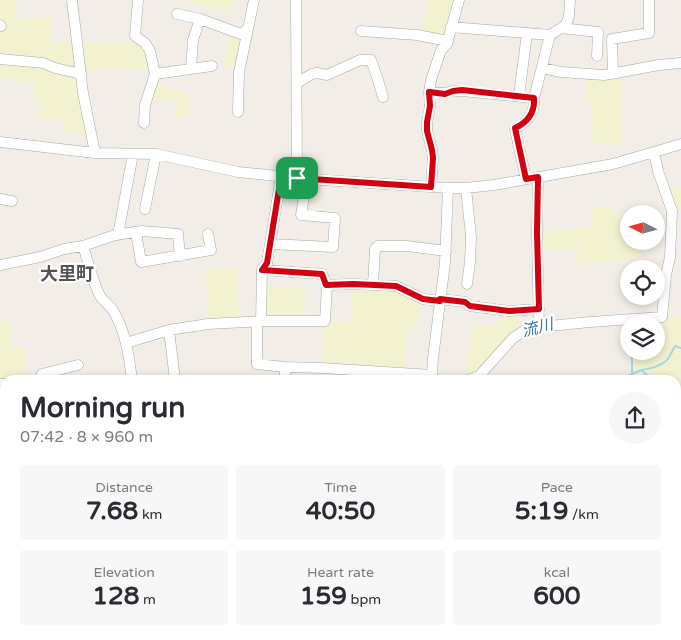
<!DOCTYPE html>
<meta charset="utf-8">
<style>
:root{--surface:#fff;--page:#f7f7f7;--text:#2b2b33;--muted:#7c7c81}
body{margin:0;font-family:"Varela Round","Noto Sans JP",sans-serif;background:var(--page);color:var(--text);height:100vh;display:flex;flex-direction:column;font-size:19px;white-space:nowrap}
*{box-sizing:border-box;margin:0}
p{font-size:16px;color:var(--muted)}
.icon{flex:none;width:28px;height:28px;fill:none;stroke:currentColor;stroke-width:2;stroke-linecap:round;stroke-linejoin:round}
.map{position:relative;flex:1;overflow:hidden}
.details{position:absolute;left:0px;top:375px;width:681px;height:265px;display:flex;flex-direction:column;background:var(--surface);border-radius:15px 15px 0 0;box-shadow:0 2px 8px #0003}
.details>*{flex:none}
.needle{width:32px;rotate:276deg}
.fabs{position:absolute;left:620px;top:205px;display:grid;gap:10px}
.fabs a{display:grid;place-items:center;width:45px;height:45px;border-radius:50%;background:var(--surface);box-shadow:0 2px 8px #0003;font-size:25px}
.pin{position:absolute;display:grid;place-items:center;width:42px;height:42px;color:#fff;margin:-21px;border-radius:10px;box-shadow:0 2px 8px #0006}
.round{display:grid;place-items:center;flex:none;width:52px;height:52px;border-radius:26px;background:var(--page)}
.summary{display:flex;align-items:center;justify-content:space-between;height:85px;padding:0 20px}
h1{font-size:28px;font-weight:800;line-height:38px}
.stats{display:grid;grid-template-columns:repeat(3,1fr);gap:8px;height:85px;padding:5px 20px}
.stats div{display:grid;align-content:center;border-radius:5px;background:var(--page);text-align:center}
.stats b{font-size:25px;font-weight:800}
.stats small{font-size:14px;font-weight:400}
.stats p{font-size:14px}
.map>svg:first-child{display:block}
.farmland{fill:#f2f2d1}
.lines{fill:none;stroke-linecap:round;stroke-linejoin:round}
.stream{stroke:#a5d9e3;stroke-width:2}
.minor-casing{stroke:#a8a8a8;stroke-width:11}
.major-casing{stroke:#9e5e00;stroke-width:14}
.minor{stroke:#fff;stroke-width:10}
.major{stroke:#ffce9f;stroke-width:12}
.route-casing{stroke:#fff;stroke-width:10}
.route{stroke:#d20010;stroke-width:6}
.labels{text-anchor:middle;stroke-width:4.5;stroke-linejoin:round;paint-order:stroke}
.water-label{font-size:16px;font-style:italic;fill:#3c76a1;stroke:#fff}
.quarter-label{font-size:18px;font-weight:bold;fill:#545454;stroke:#fff}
</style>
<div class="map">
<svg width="681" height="640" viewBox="0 0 681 640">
<rect width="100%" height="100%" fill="#f2eee7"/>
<path class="farmland" d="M0,0H16L17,19L52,17V43L133,42L140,40L154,68L140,70L110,67L80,71L91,134L65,132L64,121L37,118L40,100L33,98L35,83L0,78Z
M182,0H233L231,13Z
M427,0H459L448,41L420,36Z
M230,30L241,34L243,66L223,67Z
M622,72V145L591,142L592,99H585V73Z
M152,82L191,95L186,118L174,117L177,102L147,98Z
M681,188V211H672L665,190Z
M611,206L616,217L629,218V241H639V258L578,264L577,248L537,251V232L592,227L590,208Z
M237,269L239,322L208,324L206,270Z
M353,284L396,286L420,297L417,329L407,328L405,373L322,368L325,321H351Z
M262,286L305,289L303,321H264Z
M516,310L518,331L480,370L466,376L473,326H494L509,311Z
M662,317H681V405L676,400V380H653L641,370L632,374V351H656V324H633Z
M8,320L13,349L25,347V380H5L0,384V322Z
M111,635H141L149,636L148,640H110Z
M399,635H446V640H398Z
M513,635H537L535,640H511Z"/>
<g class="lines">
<path class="stream" d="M641,370C649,369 660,366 666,361C670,357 672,351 675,346L681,348
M632,374V351
M459,380L466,377
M619,380L641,370L653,380
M676,400L681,404"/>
<defs>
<path id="minor" d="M72,0L83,93L95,153
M138,0L135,36L145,43L150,51L155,74L145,105L144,123
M296,0L297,178
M177,14L200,19L241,34L248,29L254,0
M0,25L1,26
M451,27L550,35L566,25L569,16L570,0
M561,28L598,32L597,56
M361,31L417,35L448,41
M0,59L43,63L55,68L81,74
M542,68L561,72L604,75L616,73L659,65L681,63
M191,69L193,40L200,19
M613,73L612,39L649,33V0
M155,74L212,66
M297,83L312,74L317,73L327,75L360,60H371L378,80L383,97
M429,92L445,93L453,91H462L534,98
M519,96L527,33
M238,112L239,72L248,29
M0,142L95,153L156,154L238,172L307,179L448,188H466L494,185L613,164L681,144
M538,177L537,232L539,327
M526,179L515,129C528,122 535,113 534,98L550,35
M431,187L433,158L432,150L427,131V123L430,106L429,92L431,80L441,50L447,44L459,0
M466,188L471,237L470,262L467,284
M0,199L12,201
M145,209L156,154
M136,232L141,262L211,250L208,234
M118,235L133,154
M270,244L333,247L335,218L301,215L307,179
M83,246C88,261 92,279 99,294C103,302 110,305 114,312C126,333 129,356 132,380
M0,265L40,257L64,249L83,246L115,235L142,231L178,234L180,256
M327,285L353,284L396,286L423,299L440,301
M373,285L375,249L378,246H407L446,251
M440,299L465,302L470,306L509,311L539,309
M261,321L262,270L267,263L281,177
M257,322V364L285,367L322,368L432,375
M169,330L175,380
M126,343L169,330L208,324L264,321H325L327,285L322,274L262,270
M434,379L432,375L433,358L445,263L448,188
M42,380V374L78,365
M285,380V367
M468,380L479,376L513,338L524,331L539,327L590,322L662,317L666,275L670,257L672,211L658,171L654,152
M0,384H5
M676,407L680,411L676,442
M0,443H5
M676,473H681
M0,510L5,516
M676,515L681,516
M0,576L5,587
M0,612L5,610
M96,635L101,640
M246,640L248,635
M329,640L330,635
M375,640L376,635
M450,640L451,635
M574,640L576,635
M636,640L637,636H656L674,640"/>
<path id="major" d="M0,499L5,501
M298,635L309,640"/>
</defs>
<use href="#minor" class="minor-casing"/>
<use href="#major" class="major-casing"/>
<use href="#minor" class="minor"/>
<use href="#major" class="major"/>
</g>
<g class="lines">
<defs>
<path id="route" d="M462,90L534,98C535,113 528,122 515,128L526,179L538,177L537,232L539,309L509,311L470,306L465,302L440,299V301L423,299L396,286L353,284L326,285L322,274L262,270L267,263L281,177L431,187L433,158L432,150L427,131V122L430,106L429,92L445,94L453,91Z"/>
</defs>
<use href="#route" class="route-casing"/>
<use href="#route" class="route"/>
</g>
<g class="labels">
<g class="water-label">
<text transform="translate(537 327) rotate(-14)" y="6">流川</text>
</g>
<g class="quarter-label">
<text x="67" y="280">大里町</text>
</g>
</g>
</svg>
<div class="fabs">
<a><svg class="needle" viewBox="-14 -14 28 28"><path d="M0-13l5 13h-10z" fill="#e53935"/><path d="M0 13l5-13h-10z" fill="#7c7c81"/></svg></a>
<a><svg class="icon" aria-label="locate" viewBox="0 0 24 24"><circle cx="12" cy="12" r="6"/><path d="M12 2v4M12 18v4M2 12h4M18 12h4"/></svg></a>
<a><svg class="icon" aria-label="layers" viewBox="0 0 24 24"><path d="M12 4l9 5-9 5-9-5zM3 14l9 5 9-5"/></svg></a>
</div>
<div class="pin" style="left:297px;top:178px;background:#1e9e55"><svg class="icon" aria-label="arrive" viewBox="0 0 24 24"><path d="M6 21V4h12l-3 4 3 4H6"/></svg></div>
<section class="details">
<div class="summary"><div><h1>Morning run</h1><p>07:42 · 8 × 960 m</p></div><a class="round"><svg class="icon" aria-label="share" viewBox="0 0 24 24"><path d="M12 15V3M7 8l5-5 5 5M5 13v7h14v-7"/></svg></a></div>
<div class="stats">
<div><p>Distance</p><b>7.68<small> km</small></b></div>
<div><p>Time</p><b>40:50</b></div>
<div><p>Pace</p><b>5:19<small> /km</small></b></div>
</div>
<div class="stats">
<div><p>Elevation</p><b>128<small> m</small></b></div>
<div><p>Heart rate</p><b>159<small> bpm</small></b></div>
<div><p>kcal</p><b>600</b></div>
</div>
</section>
</div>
